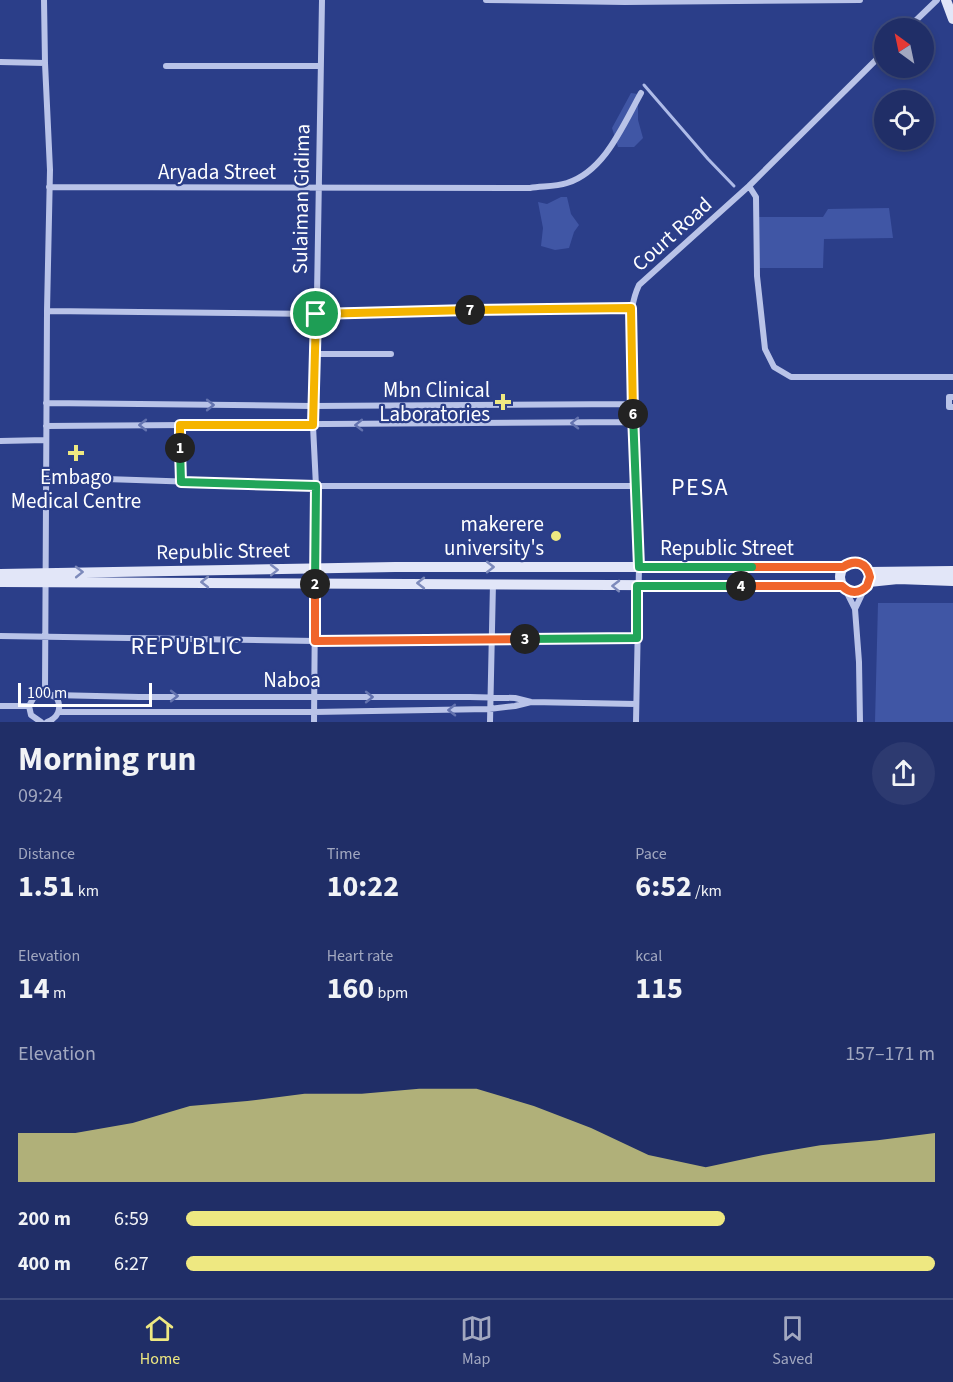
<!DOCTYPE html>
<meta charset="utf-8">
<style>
:root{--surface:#202e67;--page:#2d3a70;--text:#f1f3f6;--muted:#a2a8c0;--line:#3d4a7b;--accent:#eee881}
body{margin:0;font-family:"Source Sans 3",sans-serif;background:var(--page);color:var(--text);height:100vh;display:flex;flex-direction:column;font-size:22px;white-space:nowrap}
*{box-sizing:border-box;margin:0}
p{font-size:20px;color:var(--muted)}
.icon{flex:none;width:33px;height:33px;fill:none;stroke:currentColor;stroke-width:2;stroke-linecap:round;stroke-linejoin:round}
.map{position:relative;height:722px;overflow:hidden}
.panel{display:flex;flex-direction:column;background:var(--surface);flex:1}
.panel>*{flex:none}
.needle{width:39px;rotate:327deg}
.fabs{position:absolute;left:874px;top:18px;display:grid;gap:12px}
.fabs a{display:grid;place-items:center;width:60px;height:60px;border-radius:50%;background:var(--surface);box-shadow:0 3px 9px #0003,0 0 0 2px var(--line);font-size:30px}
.scale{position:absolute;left:18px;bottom:15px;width:134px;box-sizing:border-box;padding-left:6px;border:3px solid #fff;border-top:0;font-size:16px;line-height:21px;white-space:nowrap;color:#fff;-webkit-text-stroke:4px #2b3e89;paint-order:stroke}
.pin{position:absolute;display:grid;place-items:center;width:51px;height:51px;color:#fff;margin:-26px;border:3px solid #fff;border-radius:50%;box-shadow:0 2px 6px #0007}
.km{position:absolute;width:30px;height:30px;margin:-15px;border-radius:50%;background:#222;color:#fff;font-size:16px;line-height:30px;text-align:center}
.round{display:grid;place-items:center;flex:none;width:63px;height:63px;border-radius:32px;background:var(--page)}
.head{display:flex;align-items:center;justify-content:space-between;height:102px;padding:0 18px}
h1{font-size:33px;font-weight:700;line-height:45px}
.figures{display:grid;grid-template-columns:repeat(3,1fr);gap:9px;height:102px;padding:6px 18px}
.figures div{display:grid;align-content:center}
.figures b{font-size:30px;font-weight:700}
.figures small{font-size:16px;font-weight:400}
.figures p{font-size:16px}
.chart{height:168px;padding:12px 18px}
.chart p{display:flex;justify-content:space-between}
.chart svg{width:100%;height:108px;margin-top:6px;fill:var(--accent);opacity:.7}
ul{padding:0 18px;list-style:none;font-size:20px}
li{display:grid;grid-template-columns:96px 72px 1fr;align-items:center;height:45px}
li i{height:15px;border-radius:8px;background:var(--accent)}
.menu{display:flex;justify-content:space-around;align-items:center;height:84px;border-top:2px solid var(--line);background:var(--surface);font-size:16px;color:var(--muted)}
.menu a{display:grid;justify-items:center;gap:3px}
.menu .selected{color:var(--accent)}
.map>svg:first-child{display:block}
.green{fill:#4056a5}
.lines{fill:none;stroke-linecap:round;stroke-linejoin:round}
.stream{stroke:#aebbe8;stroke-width:3}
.street{stroke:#b9c3e8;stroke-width:6}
.secondary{stroke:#e2e6f8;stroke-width:10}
.oneway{stroke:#6473af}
.oneway2{stroke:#7d8abb}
.split-1-casing{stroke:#fff;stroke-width:12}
.split-2-casing{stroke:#fff;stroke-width:12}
.split-3-casing{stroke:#fff;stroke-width:12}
.split-4-casing{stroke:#fff;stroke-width:12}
.split-5-casing{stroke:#fff;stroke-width:12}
.split-6-casing{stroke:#fff;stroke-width:12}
.split-7-casing{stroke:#fff;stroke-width:12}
.split-8-casing{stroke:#fff;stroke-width:12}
.split-1{stroke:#f5b400;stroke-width:8}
.split-2{stroke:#22a559;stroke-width:8}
.split-3{stroke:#f0652b;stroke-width:8}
.split-4{stroke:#22a559;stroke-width:8}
.split-5{stroke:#f0652b;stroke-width:8}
.split-6{stroke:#22a559;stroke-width:8}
.split-7{stroke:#f5b400;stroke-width:8}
.split-8{stroke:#f5b400;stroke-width:8}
.poi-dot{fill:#eee881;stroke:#2b3e89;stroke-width:2}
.labels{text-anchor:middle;stroke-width:4.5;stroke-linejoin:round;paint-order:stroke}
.street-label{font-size:21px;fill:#fff;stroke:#2b3e89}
.poi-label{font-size:21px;fill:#fff;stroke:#2b3e89;text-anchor:end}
.quarter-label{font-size:24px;letter-spacing:1.5px;fill:#fff;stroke:#2b3e89}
</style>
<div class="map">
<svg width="953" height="722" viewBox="0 0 953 722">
<rect width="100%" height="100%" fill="#2b3e89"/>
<path class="green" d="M631,93L638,94V120L643,138L634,147H618L612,128Z
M561,197H567L571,214L579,225L574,232L569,248L555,250L541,246L543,228L538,202L547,204Z
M889,208L893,238L824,239L823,268H758L759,217H823L828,209Z
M878,603H953V722H875Z"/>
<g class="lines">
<path class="stream" d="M644,85L708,159L734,186"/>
<path class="street" d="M44,0L45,63L50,170L47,311L45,692
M486,0L625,2L860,0
M908,28L937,0
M0,62L45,63
M166,66H320
M749,186L756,197L757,276L765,349L774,367L791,377H953
M49,187L530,188C542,186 555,187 567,183C605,171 623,125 641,93
M47,311L316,314L587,307H631
M316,354H391
M953,397H949V407H953
M46,403L312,406L633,404
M180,425L181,482
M46,426L633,422
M0,441L46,440
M46,477L316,486H635
M845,589L855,609L859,662L860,722
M855,609L864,590
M0,636L315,641L637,638
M53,695L139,697H470L515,698L531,702L636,704
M0,706H29
M59,712H314L489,709L515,706L531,702
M41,722L31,715L29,706L34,697L45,692L57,698C62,709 58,718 47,722
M314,722L316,486L312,406L316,354L322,0
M490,722L493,583
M636,722L639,567L630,343C631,323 630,304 639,285L749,186L885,51"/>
<path class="secondary" d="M946,0L953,19
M840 577a15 15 0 1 1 30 0a15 15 0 1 1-30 0Z
M869,572L953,571
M0,574L395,567H843
M0,582L842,586
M869,582L898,579L953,581"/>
</g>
<defs><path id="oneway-chevron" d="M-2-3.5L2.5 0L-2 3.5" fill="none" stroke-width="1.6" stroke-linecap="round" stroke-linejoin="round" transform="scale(1.5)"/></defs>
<g class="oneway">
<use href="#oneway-chevron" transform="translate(210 405)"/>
<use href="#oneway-chevron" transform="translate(575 423) rotate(179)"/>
<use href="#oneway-chevron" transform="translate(143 425) rotate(180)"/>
<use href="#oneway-chevron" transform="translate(359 425) rotate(179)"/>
<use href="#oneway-chevron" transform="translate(174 696)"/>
<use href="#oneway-chevron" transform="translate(369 697)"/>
<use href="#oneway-chevron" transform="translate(452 710) rotate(179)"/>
</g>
<g class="oneway2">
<use href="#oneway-chevron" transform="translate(490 567)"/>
<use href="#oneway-chevron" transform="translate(274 570) rotate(-1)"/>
<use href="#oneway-chevron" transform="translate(79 572) rotate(-1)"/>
<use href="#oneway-chevron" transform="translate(205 582) rotate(-180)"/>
<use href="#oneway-chevron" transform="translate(421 583) rotate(-180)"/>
<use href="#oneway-chevron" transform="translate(616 586) rotate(-179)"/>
</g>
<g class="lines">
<defs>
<path id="split-1" d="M180,448V425H313L316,314"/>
<path id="split-2" d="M180,448L181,482L316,486L315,584"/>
<path id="split-3" d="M315,584V641L525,639"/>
<path id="split-4" d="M525,639L637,638V586H741"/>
<path id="split-5" d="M741,586H842C850,594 859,594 867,586L870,577C867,562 855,559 843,567H752"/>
<path id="split-6" d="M633,414L639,567H752"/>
<path id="split-7" d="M470,310L631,308L633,414"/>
<path id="split-8" d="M316,314L470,310"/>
</defs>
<use href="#split-1" class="split-1-casing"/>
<use href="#split-2" class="split-2-casing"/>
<use href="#split-3" class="split-3-casing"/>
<use href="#split-4" class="split-4-casing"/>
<use href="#split-5" class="split-5-casing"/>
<use href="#split-6" class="split-6-casing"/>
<use href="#split-7" class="split-7-casing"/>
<use href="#split-8" class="split-8-casing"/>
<use href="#split-1" class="split-1"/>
<use href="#split-2" class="split-2"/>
<use href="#split-3" class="split-3"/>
<use href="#split-4" class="split-4"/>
<use href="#split-5" class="split-5"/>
<use href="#split-6" class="split-6"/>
<use href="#split-7" class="split-7"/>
<use href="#split-8" class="split-8"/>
</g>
<g class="poi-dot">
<path d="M500 393h6v6h6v6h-6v6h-6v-6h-6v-6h6z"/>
<path d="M73 444h6v6h6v6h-6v6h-6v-6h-6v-6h6z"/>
<circle cx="556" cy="536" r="6"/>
</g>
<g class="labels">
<g class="street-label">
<text x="217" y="179">Aryada Street</text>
<text transform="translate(301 199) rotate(-89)" y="7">Sulaiman Gidima</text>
<text transform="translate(672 234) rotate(-42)" y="7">Court Road</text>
<text x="727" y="555">Republic Street</text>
<text transform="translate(223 551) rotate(-1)" y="7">Republic Street</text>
<text x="292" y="687">Naboa</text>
</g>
<g class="poi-label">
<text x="490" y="397">Mbn Clinical<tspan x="490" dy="24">Laboratories</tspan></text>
<text x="76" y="484" text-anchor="middle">Embago<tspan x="76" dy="24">Medical Centre</tspan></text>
<text x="544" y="531">makerere<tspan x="544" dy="24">university's</tspan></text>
</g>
<g class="quarter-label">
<text x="700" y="495">PESA</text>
<text x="187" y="654">REPUBLIC</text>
</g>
</g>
</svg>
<div class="fabs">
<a><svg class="needle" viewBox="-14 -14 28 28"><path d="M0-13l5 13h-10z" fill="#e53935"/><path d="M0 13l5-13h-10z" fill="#a2a8c0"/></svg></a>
<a><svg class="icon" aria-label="locate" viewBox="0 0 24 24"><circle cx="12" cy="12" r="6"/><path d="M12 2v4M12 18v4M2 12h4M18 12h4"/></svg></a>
</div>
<div class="scale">100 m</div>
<div class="pin" style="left:316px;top:314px;background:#1e9e55"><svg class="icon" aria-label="arrive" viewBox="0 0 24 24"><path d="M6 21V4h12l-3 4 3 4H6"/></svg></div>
<b class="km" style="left:180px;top:448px">1</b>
<b class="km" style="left:315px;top:584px">2</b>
<b class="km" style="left:525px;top:639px">3</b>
<b class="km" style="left:741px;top:586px">4</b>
<b class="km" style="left:633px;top:414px">6</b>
<b class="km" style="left:470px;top:310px">7</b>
</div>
<section class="panel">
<div class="head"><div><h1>Morning run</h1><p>09:24</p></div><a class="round"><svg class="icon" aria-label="share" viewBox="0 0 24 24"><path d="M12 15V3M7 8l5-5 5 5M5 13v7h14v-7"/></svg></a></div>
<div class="figures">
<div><p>Distance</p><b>1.51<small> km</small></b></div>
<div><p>Time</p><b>10:22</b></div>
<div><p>Pace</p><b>6:52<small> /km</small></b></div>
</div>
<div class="figures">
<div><p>Elevation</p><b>14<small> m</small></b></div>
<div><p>Heart rate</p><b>160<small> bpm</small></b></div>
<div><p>kcal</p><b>115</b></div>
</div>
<div class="chart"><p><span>Elevation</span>157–171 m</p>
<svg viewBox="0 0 160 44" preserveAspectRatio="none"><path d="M0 44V24L10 24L20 20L30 13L40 11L50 8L60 8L70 6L80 6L90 13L100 22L110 33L120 38L130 33L140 29L150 27L160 24V44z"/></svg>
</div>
<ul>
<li><b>200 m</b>6:59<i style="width:72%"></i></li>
<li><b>400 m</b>6:27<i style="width:100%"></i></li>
</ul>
</section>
<nav class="menu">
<a class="selected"><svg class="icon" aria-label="home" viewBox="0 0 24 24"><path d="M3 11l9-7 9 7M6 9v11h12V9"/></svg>Home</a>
<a><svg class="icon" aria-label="map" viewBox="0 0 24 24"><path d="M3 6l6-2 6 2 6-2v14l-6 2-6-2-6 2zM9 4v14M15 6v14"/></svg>Map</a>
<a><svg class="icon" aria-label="saved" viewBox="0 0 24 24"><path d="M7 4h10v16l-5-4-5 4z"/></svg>Saved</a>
</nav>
